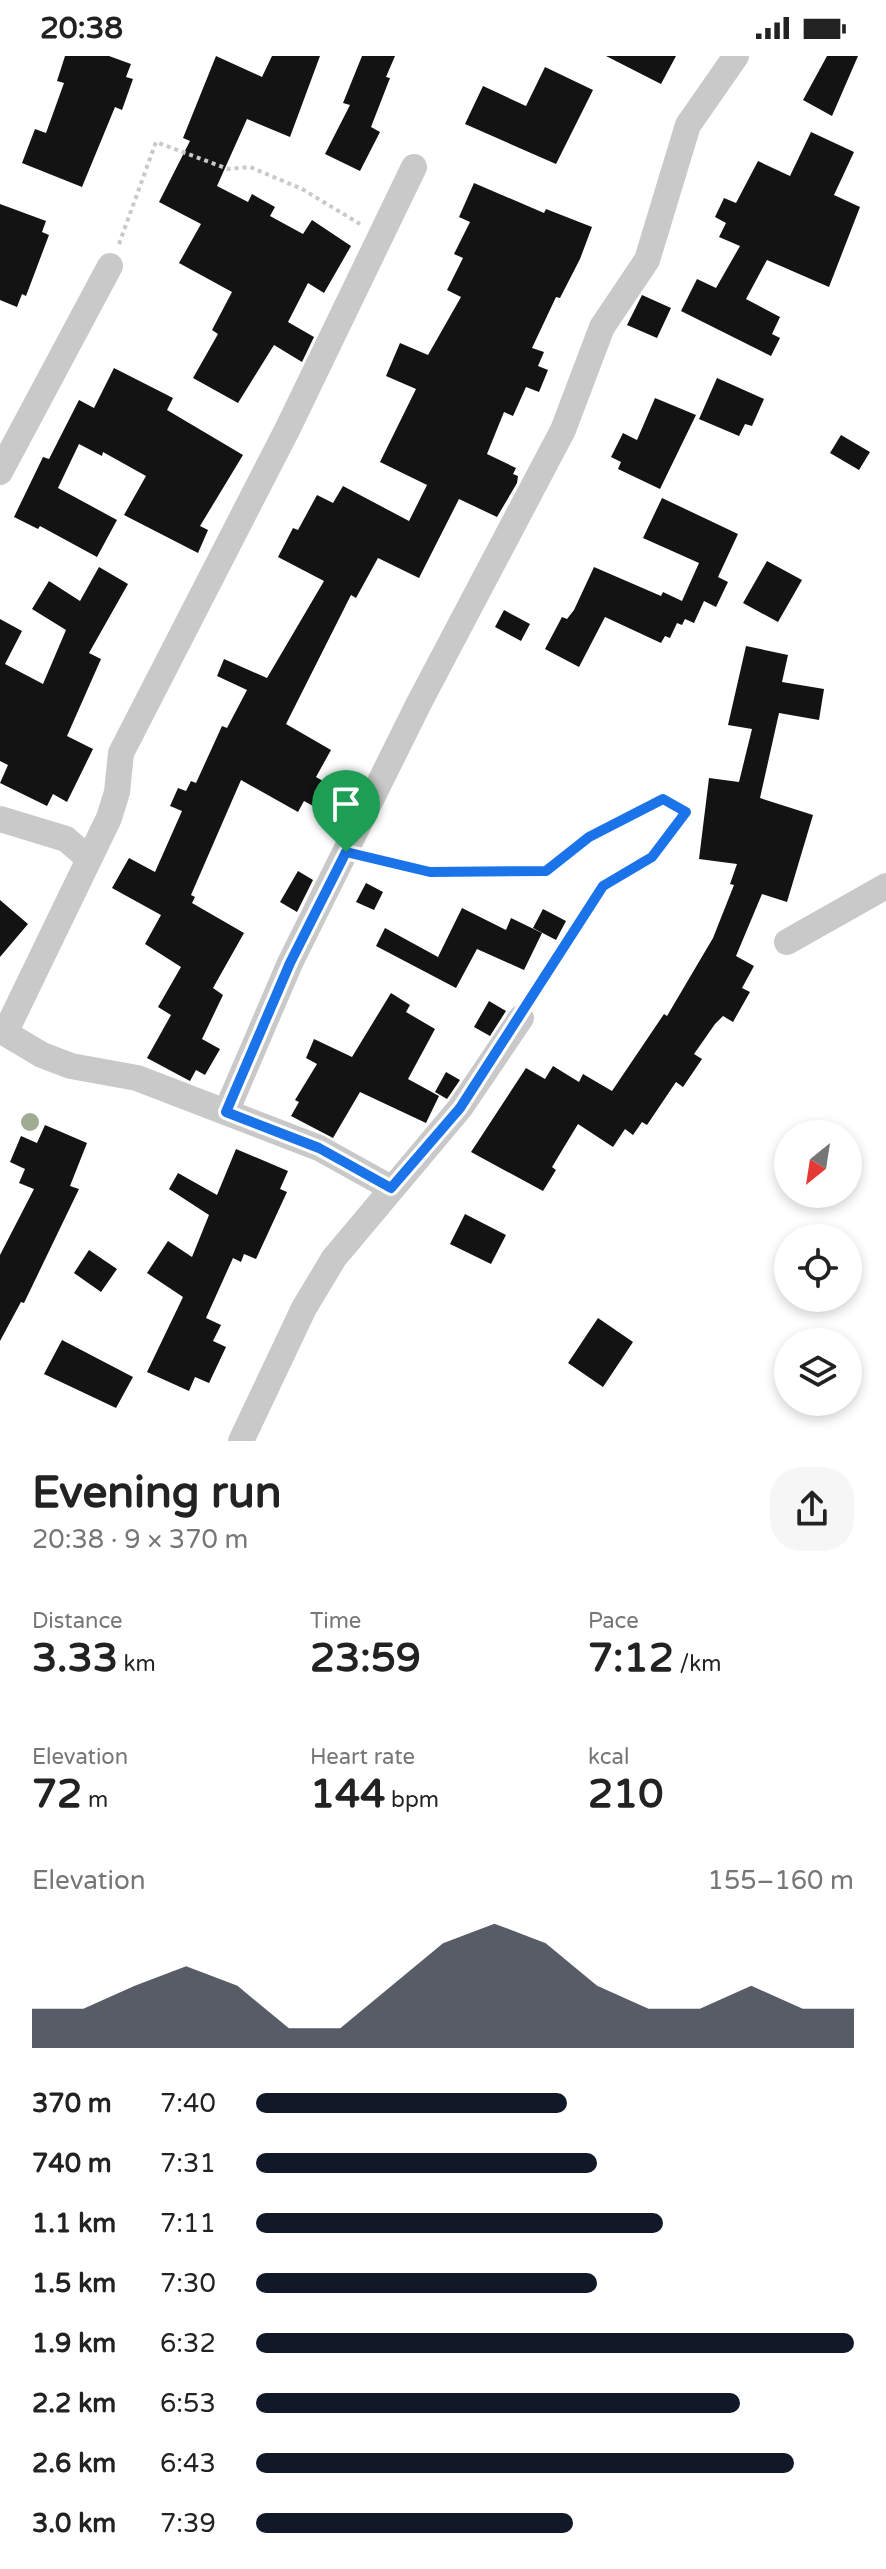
<!DOCTYPE html>
<meta charset="utf-8">
<style>
:root{--surface:#fff;--page:#f6f6f6;--text:#222;--muted:#767676;--accent:#111827}
body{margin:0;font-family:"Varela Round",sans-serif;background:var(--page);color:var(--text);height:100vh;display:flex;flex-direction:column;font-size:30px;white-space:nowrap}
*{box-sizing:border-box;margin:0}
p{font-size:26px;color:var(--muted)}
.icon{flex:none;width:44px;height:44px;fill:none;stroke:currentColor;stroke-width:2;stroke-linecap:round;stroke-linejoin:round}
.map{position:relative;height:1385px;overflow:hidden}
.drawer{display:flex;flex-direction:column;background:var(--surface);flex:1}
.drawer>*{flex:none}
.needle{width:52px;rotate:210deg}
.fabs{position:absolute;left:774px;top:1064px;display:grid;gap:16px}
.fabs a{display:grid;place-items:center;width:88px;height:88px;border-radius:50%;background:var(--surface);box-shadow:0 4px 12px #0003;font-size:40px}
.pin{position:absolute;display:grid;place-items:center;width:68px;height:68px;color:#fff;margin:-82px -34px;border-radius:50% 50% 50% 0;rotate:-45deg;box-shadow:0 0 8px #0007}
.pin .icon{rotate:45deg}
.round{display:grid;place-items:center;flex:none;width:84px;height:84px;border-radius:32px;background:var(--page)}
.summary{display:flex;align-items:center;justify-content:space-between;height:136px;padding:0 32px}
h1{font-size:44px;font-weight:800;line-height:60px}
.metrics{display:grid;grid-template-columns:repeat(3,1fr);gap:12px;height:136px;padding:8px 32px}
.metrics div{display:grid;align-content:center}
.metrics b{font-size:40px;font-weight:800}
.metrics small{font-size:22px;font-weight:400}
.metrics p{font-size:22px}
.chart{height:224px;padding:16px 32px}
.chart p{display:flex;justify-content:space-between}
.chart svg{width:100%;height:144px;margin-top:8px;fill:var(--accent);opacity:.7}
ul{padding:0 32px;list-style:none;font-size:26px}
li{display:grid;grid-template-columns:128px 96px 1fr;align-items:center;height:60px}
li i{height:20px;border-radius:10px;background:var(--accent)}
.status{display:flex;justify-content:space-between;align-items:center;height:56px;padding:0 40px;background:var(--surface);direction:ltr}
.status svg{height:22px;fill:currentColor}
.map>svg:first-child{display:block}
.building{fill:#131313}
.lines{fill:none;stroke-linecap:round;stroke-linejoin:round}
.path{stroke:#c9c9c9;stroke-width:4;stroke-dasharray:4 4;stroke-linecap:butt}
.minor{stroke:#c9c9c9;stroke-width:26}
.tree{fill:#9fab93}
.route-casing{stroke:#fff;stroke-width:16}
.route{stroke:#1a73e8;stroke-width:10}
</style>
<div class="status"><b>20:38</b><svg viewBox="0 0 49 12"><path d="M0 12V9h3v3zM5 12V6h3v6zM10 12V3h3v9zM15 12V0h3v12zM26 1h20v11H26zM47 4h2v5h-2z"/></svg></div>
<div class="map">
<svg width="886" height="1385" viewBox="0 0 886 1385">
<rect width="100%" height="100%" fill="#fff"/>
<path class="building" d="M65,0H109L131,8L126,21L133,23L122,54L115,51L82,131L22,107L35,73L46,77L64,27L57,25Z
M216,0L262,21L272,0H320L290,81L247,63L217,130L248,146L252,138L275,151L270,160L303,178L312,164L351,190L324,237L308,227L288,266L314,281L302,306L274,289L238,347L193,322L218,278L212,274L232,236L179,207L201,168L159,146L190,85L183,82Z
M362,0H395L386,21L390,22L371,71L380,76L360,115L325,98L350,49L343,47Z
M606,0H676L661,28Z
M827,0H858L832,60L803,44Z
M545,11L593,34L556,108L465,68L483,30L526,50Z
M811,76L854,96L834,139L860,151L829,231L767,204L746,243L780,261L772,278L780,282L771,300L681,255L697,223L716,232L740,190L719,181L726,167L715,161L724,142L736,147L758,105L790,120Z
M474,127L544,157L546,153L592,171L580,203L560,242L556,241L532,292L544,296L538,310L548,314L539,336L526,331L513,360L504,356L487,398L516,412L513,418L518,420L517,427L497,461L459,443L419,522L378,502L356,542L351,539L286,668L331,694L316,721L328,728L315,751L304,745L298,756L241,724L191,839L195,841L192,847L244,877L213,932L223,939L202,983L220,993L205,1019L196,1014L190,1025L147,1002L171,959L158,951L181,911L145,888L161,859L112,832L129,802L155,816L182,755L170,750L178,732L186,735L191,725L196,727L222,670L227,672L247,634L217,620L224,603L267,622L324,525L278,501L293,472L298,474L317,439L333,447L343,430L409,465L427,429L380,406L416,333L386,320L400,287L428,299L461,241L447,234L463,202L454,198L470,166L459,161Z
M0,148L46,165L42,176L49,179L26,240L22,238L17,251L0,244Z
M642,239L671,252L657,282L627,269Z
M114,312L173,342L167,354L243,399L200,470L208,474L198,497L124,459L146,420L103,396L102,400L79,388L58,432L117,464L97,501L40,470L38,473L14,461L43,401L49,403L79,344L94,352Z
M717,322L764,343L752,370L745,368L739,380L699,363Z
M655,342L696,359L660,433L618,413L621,406L611,401L623,377L637,384Z
M841,379L870,396L859,414L830,397Z
M662,442L738,478L718,521L728,526L716,551L704,545L694,567L685,563L682,569L677,567L670,582L665,580L661,587L605,561L579,611L545,593L562,561L567,563L574,554L594,511L661,540L663,536L682,545L699,507L643,482Z
M767,505L802,524L778,566L743,547Z
M99,511L128,528L89,597L101,603L67,680L93,693L67,746L53,738L47,750L0,727L8,709L0,705V563L22,575L5,608L43,628L66,574L32,553L49,525L80,545Z
M504,554L530,568L521,585L495,571Z
M746,590L788,599L782,626L824,633L819,664L779,657L760,742L813,759L787,846L762,838L736,900L754,910L742,932L750,936L733,966L723,960L715,968L694,998L702,1003L683,1031L676,1026L647,1069L642,1066L633,1079L625,1073L613,1091L578,1068L552,1111L556,1114L543,1135L471,1096L526,1012L545,1023L553,1010L579,1026L583,1018L612,1035L664,958L667,960L713,882L734,829L730,828L737,808L699,803L709,722L739,726L752,673L728,669Z
M298,815L313,824L297,856L280,846Z
M366,827L383,836L374,854L356,846Z
M0,844L28,868L0,901Z
M462,852L506,874L511,862L542,877L524,914L477,893L456,932L376,890L385,872L438,901Z
M543,853L566,865L556,884L533,872Z
M391,937L410,949L406,956L435,973L408,1023L439,1040L426,1067L360,1036L333,1082L291,1060L299,1046L295,1044L317,1008L306,1002L314,983L352,1001Z
M489,945L506,955L490,980L474,971Z
M446,1016L460,1024L447,1043L435,1036Z
M45,1069L87,1087L70,1130L79,1133L24,1247L21,1246L0,1285V1199L34,1133L19,1127L25,1113L10,1106L21,1080L37,1087Z
M236,1093L288,1115L280,1133L287,1136L256,1203L244,1198L241,1206L233,1202L206,1262L221,1269L213,1285L226,1291L209,1327L195,1321L189,1335L147,1316L183,1241L147,1217L168,1185L192,1201L209,1159L169,1133L178,1117L217,1139Z
M465,1158L506,1179L491,1208L450,1188Z
M89,1194L117,1213L101,1236L74,1217Z
M598,1262L633,1286L603,1331L568,1307Z
M62,1284L133,1321L116,1352L44,1318Z"/>
<g class="lines">
<path class="path" d="M119,188L156,86L228,113L250,111L302,133L360,168
M368,801L430,816L546,815L589,781L663,743L686,756L652,801L603,830L532,943"/>
<path class="minor" d="M0,416L110,210
M0,763L66,783L89,803
M787,886L886,830
M226,1056L290,907L419,647L563,374L602,271L647,204L688,69L736,0
M391,1132L319,1092L137,1022L71,1010L42,999L5,977L109,762L117,736L121,697L288,372L414,111
M241,1385L304,1252L334,1202L460,1052L521,962"/>
</g>
<circle class="tree" cx="30" cy="1066" r="9"/>
<g class="lines">
<defs>
<path id="route" d="M663,743L686,756L652,801L603,830L460,1052L391,1132L319,1092L226,1056L290,907L346,796L430,816L546,815L589,781Z"/>
</defs>
<use href="#route" class="route-casing"/>
<use href="#route" class="route"/>
</g>
</svg>
<div class="fabs">
<a><svg class="needle" viewBox="-14 -14 28 28"><path d="M0-13l5 13h-10z" fill="#e53935"/><path d="M0 13l5-13h-10z" fill="#767676"/></svg></a>
<a><svg class="icon" aria-label="locate" viewBox="0 0 24 24"><circle cx="12" cy="12" r="6"/><path d="M12 2v4M12 18v4M2 12h4M18 12h4"/></svg></a>
<a><svg class="icon" aria-label="layers" viewBox="0 0 24 24"><path d="M12 4l9 5-9 5-9-5zM3 14l9 5 9-5"/></svg></a>
</div>
<div class="pin" style="left:346px;top:796px;background:#1e9e55"><svg class="icon" aria-label="arrive" viewBox="0 0 24 24"><path d="M6 21V4h12l-3 4 3 4H6"/></svg></div>
</div>
<section class="drawer">
<div class="summary"><div><h1>Evening run</h1><p>20:38 · 9 × 370 m</p></div><a class="round"><svg class="icon" aria-label="share" viewBox="0 0 24 24"><path d="M12 15V3M7 8l5-5 5 5M5 13v7h14v-7"/></svg></a></div>
<div class="metrics">
<div><p>Distance</p><b>3.33<small> km</small></b></div>
<div><p>Time</p><b>23:59</b></div>
<div><p>Pace</p><b>7:12<small> /km</small></b></div>
</div>
<div class="metrics">
<div><p>Elevation</p><b>72<small> m</small></b></div>
<div><p>Heart rate</p><b>144<small> bpm</small></b></div>
<div><p>kcal</p><b>210</b></div>
</div>
<div class="chart"><p><span>Elevation</span>155–160 m</p>
<svg viewBox="0 0 160 44" preserveAspectRatio="none"><path d="M0 44V32L10 32L20 25L30 19L40 25L50 38L60 38L70 25L80 12L90 6L100 12L110 25L120 32L130 32L140 25L150 32L160 32V44z"/></svg>
</div>
<ul>
<li><b>370 m</b>7:40<i style="width:52%"></i></li>
<li><b>740 m</b>7:31<i style="width:57%"></i></li>
<li><b>1.1 km</b>7:11<i style="width:68%"></i></li>
<li><b>1.5 km</b>7:30<i style="width:57%"></i></li>
<li><b>1.9 km</b>6:32<i style="width:100%"></i></li>
<li><b>2.2 km</b>6:53<i style="width:81%"></i></li>
<li><b>2.6 km</b>6:43<i style="width:90%"></i></li>
<li><b>3.0 km</b>7:39<i style="width:53%"></i></li>
</ul>
</section>
